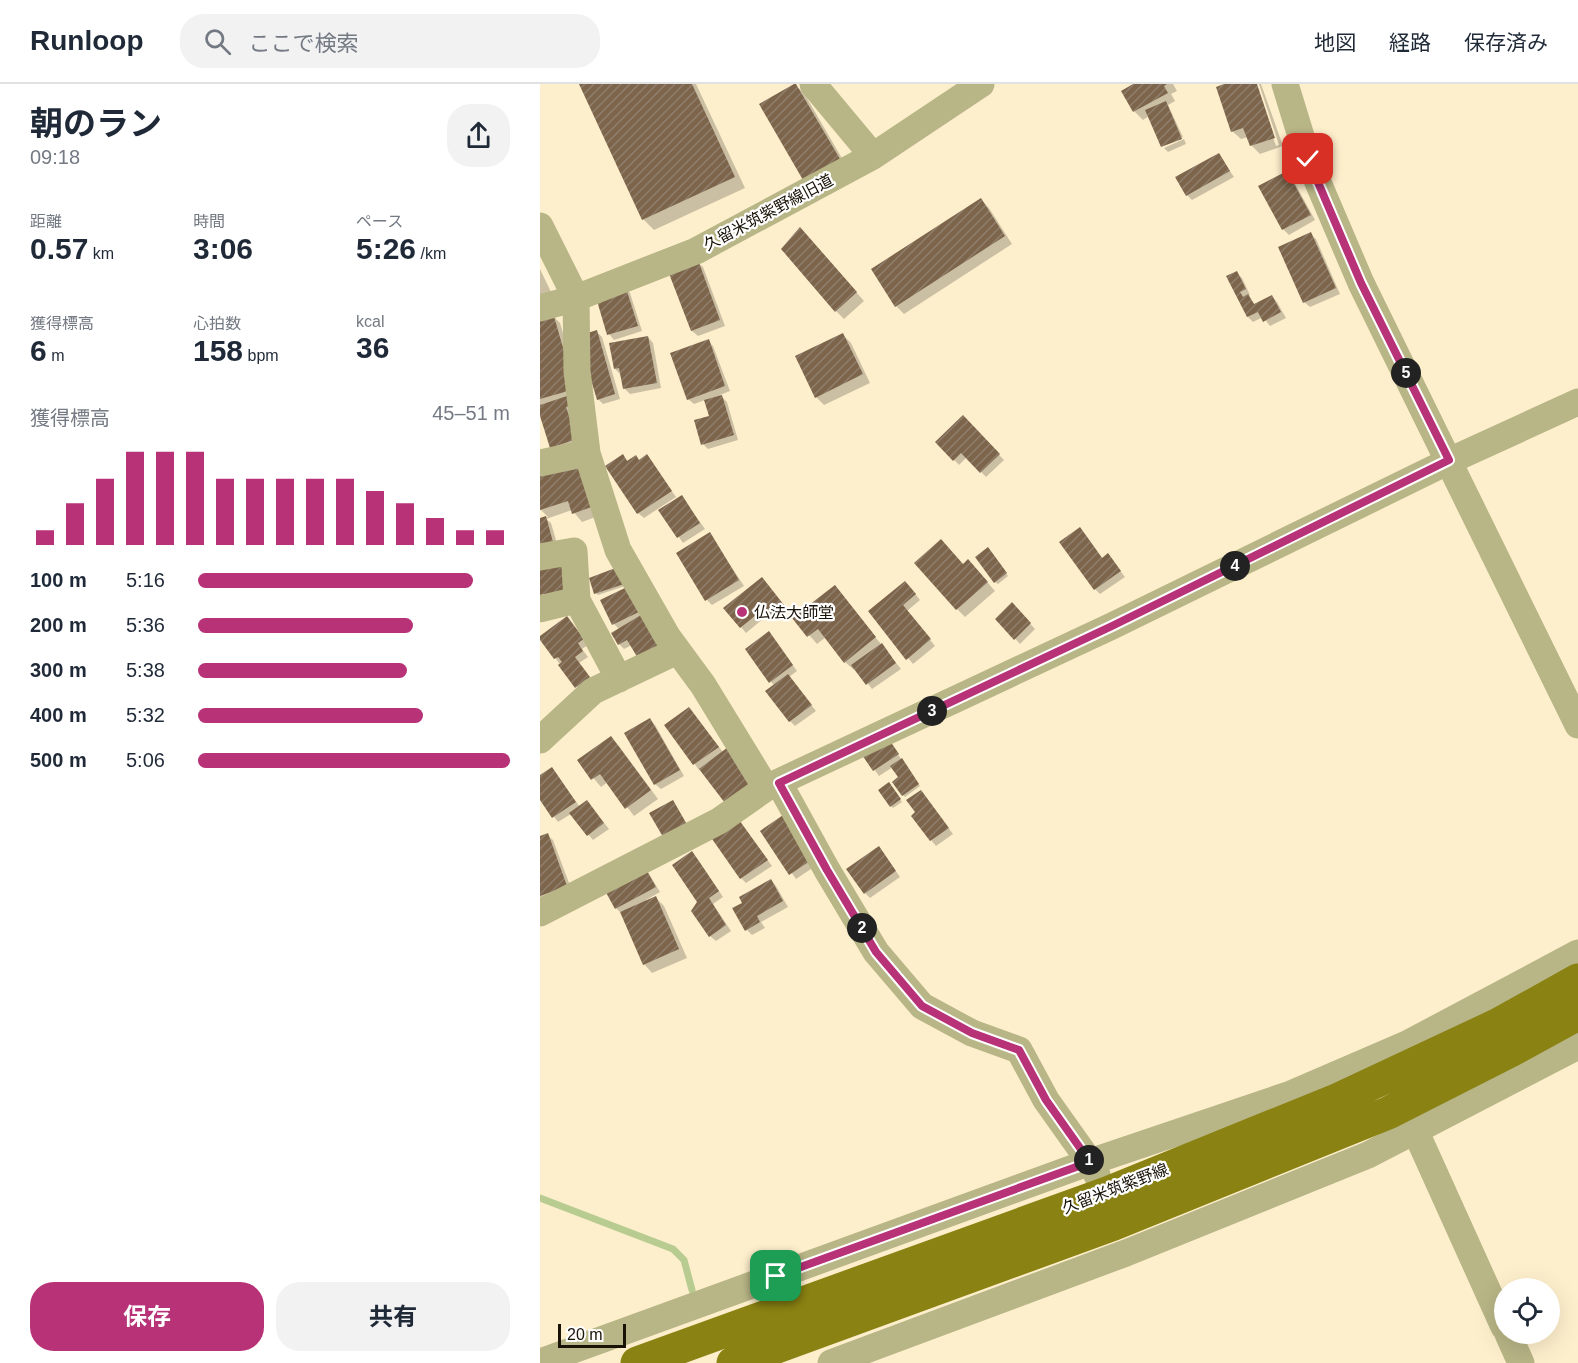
<!DOCTYPE html>
<html lang="ja">
<meta charset="utf-8">
<style>
:root{--surface:#fff;--page:#f2f2f3;--text:#1f2937;--muted:#747a83;--line:#e0e1e3;--accent:#b73276}
body{margin:0;font-family:Arial,"Noto Sans JP",sans-serif;background:var(--page);color:var(--text);height:100vh;display:flex;flex-direction:column;font-size:22px;white-space:nowrap}
*{box-sizing:border-box;margin:0}
p{font-size:20px;color:var(--muted)}
.icon{flex:none;width:33px;height:33px;fill:none;stroke:currentColor;stroke-width:2;stroke-linecap:round;stroke-linejoin:round}
.map{position:relative;flex:1;overflow:hidden}
.sheet{display:flex;flex-direction:column;background:var(--surface);width:540px}
.sheet>*{flex:none}
.controls{position:absolute;left:954px;top:1194px;display:grid;gap:12px}
.controls a{display:grid;place-items:center;width:66px;height:66px;border-radius:50%;background:var(--surface);box-shadow:0 6px 24px #0002;font-size:30px}
.scale{position:absolute;left:18px;bottom:15px;width:68px;box-sizing:border-box;padding-left:6px;border:3px solid #181207;border-top:0;font-size:16px;line-height:21px;white-space:nowrap;color:#181207;-webkit-text-stroke:4px #fff;paint-order:stroke}
.pin{position:absolute;display:grid;place-items:center;width:51px;height:51px;color:#fff;margin:-26px;border-radius:12px;box-shadow:0 3px 9px #0006}
.km{position:absolute;width:30px;height:30px;margin:-15px;border-radius:50%;background:#222;color:#fff;font-size:16px;line-height:30px;text-align:center}
.round{display:grid;place-items:center;flex:none;width:63px;height:63px;border-radius:24px;background:var(--page)}
.head{display:flex;align-items:center;justify-content:space-between;height:102px;padding:0 30px}
h1{font-size:33px;font-weight:700;line-height:45px}
.stats{display:grid;grid-template-columns:repeat(3,1fr);gap:9px;height:102px;padding:6px 30px}
.stats div{display:grid;align-content:center}
.stats b{font-size:30px;font-weight:700}
.stats small{font-size:16px;font-weight:400}
.stats p{font-size:16px}
.chart{height:168px;padding:12px 30px}
.chart p{display:flex;justify-content:space-between}
.chart svg{width:100%;height:108px;margin-top:6px;stroke:var(--accent);stroke-width:6}
.action{display:flex;gap:12px;margin-top:auto;padding:12px 30px}
.action a{flex:1;height:69px;border-radius:24px;background:var(--accent);color:#fff;font-size:24px;font-weight:700;line-height:69px;text-align:center}
.action a+a{background:var(--page);color:var(--text)}
ul{padding:0 30px;list-style:none;font-size:20px}
li{display:grid;grid-template-columns:96px 72px 1fr;align-items:center;height:45px}
li i{height:15px;border-radius:8px;background:var(--accent)}
header{display:flex;align-items:center;gap:36px;box-sizing:border-box;height:84px;padding:0 30px;background:var(--surface);border-bottom:2px solid var(--line)}
header strong{font-size:28px}
nav{display:flex;gap:33px;margin-inline-start:auto;font-size:21px}
.search{width:420px;height:54px;background:var(--page);display:flex;align-items:center;gap:15px;box-sizing:border-box;padding:0 21px;border-radius:24px;color:var(--muted);font-size:22px}
main{display:flex;flex:1;min-height:0}
.map>svg:first-child{display:block}
.shadow{fill:#0003}
.lines{fill:none;stroke-linecap:round;stroke-linejoin:round}
.stream{stroke:#b8cc91;stroke-width:7}
.building{fill:url(#building-hatch)}
.minor{stroke:#b8b586;stroke-width:27}
.major{stroke:#8a8212;stroke-width:33}
.route-casing{stroke:#fff;stroke-width:12}
.route{stroke:#b73276;stroke-width:8}
.poi-dot{fill:#b73276;stroke:#fff;stroke-width:2}
.labels{text-anchor:middle;stroke-width:4.5;stroke-linejoin:round;paint-order:stroke}
.street-label{font-size:16px;fill:#181207;stroke:#fff}
.poi-label{font-size:16px;fill:#181207;stroke:#fff;text-anchor:start}
</style>
<header>
<strong>Runloop</strong>
<div class="search"><svg class="icon" aria-label="search" viewBox="0 0 24 24"><circle cx="10" cy="10" r="6"/><path d="M15 15l6 6"/></svg>ここで検索</div>
<nav><a>地図</a><a>経路</a><a>保存済み</a></nav>
</header>
<main>
<section class="sheet">
<div class="head"><div><h1>朝のラン</h1><p>09:18</p></div><a class="round"><svg class="icon" aria-label="share" viewBox="0 0 24 24"><path d="M12 15V3M7 8l5-5 5 5M5 13v7h14v-7"/></svg></a></div>
<div class="stats">
<div><p>距離</p><b>0.57<small> km</small></b></div>
<div><p>時間</p><b>3:06</b></div>
<div><p>ペース</p><b>5:26<small> /km</small></b></div>
</div>
<div class="stats">
<div><p>獲得標高</p><b>6<small> m</small></b></div>
<div><p>心拍数</p><b>158<small> bpm</small></b></div>
<div><p>kcal</p><b>36</b></div>
</div>
<div class="chart"><p><span>獲得標高</span>45–51 m</p>
<svg viewBox="0 0 160 44" preserveAspectRatio="none"><path d="M5 44V38M15 44V27M25 44V17M35 44V6M45 44V6M55 44V6M65 44V17M75 44V17M85 44V17M95 44V17M105 44V17M115 44V22M125 44V27M135 44V33M145 44V38M155 44V38"/></svg>
</div>
<ul>
<li><b>100 m</b>5:16<i style="width:88%"></i></li>
<li><b>200 m</b>5:36<i style="width:69%"></i></li>
<li><b>300 m</b>5:38<i style="width:67%"></i></li>
<li><b>400 m</b>5:32<i style="width:72%"></i></li>
<li><b>500 m</b>5:06<i style="width:100%"></i></li>
</ul>
<div class="action"><a>保存</a><a>共有</a></div>
</section>
<div class="map">
<svg width="1038" height="1279" viewBox="0 0 1038 1279">
<defs>
<pattern id="building-hatch" width="6" height="6" patternUnits="userSpaceOnUse" patternTransform="scale(1.5)"><rect width="6" height="6" fill="#7d654c"/><path d="M-1 1l2-2M0 6l6-6M5 7l2-2" fill="none" stroke="#8f7e6c"/></pattern>
</defs>
<rect width="100%" height="100%" fill="#feefcc"/>
<path class="shadow" d="M41,0H156L205,104L114,146L103,135Z
M596,0H633L637,7L631,10L635,17L628,21L643,53L623,61V63L609,32L603,36L594,27L583,8Z
M689,0H715L736,62L739,61L719,0H721L743,62L720,70L711,61L708,53L701,55L692,47Z
M255,1L264,9L307,83L272,103Z
M644,55L646,60L628,68L624,64Z
M679,71L694,93L652,116L647,111Z
M747,89L752,94L775,136L749,151L743,145L720,103Z
M441,116L449,124L472,160L364,230L356,222Z
M770,150L776,155L800,210L770,223L764,218Z
M268,153L324,217L304,235L296,227Z
M157,178L163,183L185,242L158,252L152,247L130,188Z
M0,185L12,210L0,216Z
M697,189L702,194L710,211L708,212L715,221L732,213L737,218L746,234L730,242L723,233L713,238L708,233L688,193Z
M85,203L90,209L102,247L74,256L69,250Z
M12,231L20,239L42,313L41,360L17,368L0,327V235Z
M57,248L62,253L80,315L63,320L58,315Z
M303,251L311,259L330,299L284,321L276,313Z
M108,253L113,259L121,304L90,310L85,305L80,290L75,285Z
M168,257L173,262L190,307L180,311L187,318L198,356L168,365L163,360L171,333L165,316L154,320L148,315Z
M423,333L464,376L446,393L427,373L419,381L397,358Z
M83,372L89,378L100,377L107,372L136,413L104,434L98,429Z
M0,391L64,430L42,438L32,426L6,435L11,439L18,463L0,468V436L8,433L0,425Z
M142,413L165,445L143,459L120,426Z
M170,450L204,502L172,521L167,516Z
M545,450L563,475L573,477L585,493L560,510L555,505Z
M450,468L468,492L458,500L455,498Z
M423,481L436,485L455,507L425,533L417,525Z
M78,485L85,502L58,511L56,509Z
M227,501L248,527L237,536L230,529L206,549L201,543Z
M295,503L361,585L332,605L316,584L314,586L305,578L286,553L277,560L254,534Z
M89,504L104,531L92,561L84,565L79,560V545L74,540Z
M371,504L380,516L367,527L395,562L373,580L330,528Z
M472,520L495,545L480,560L457,535Z
M27,534L48,561L42,565L48,573L39,579L54,599L41,608L0,554Z
M234,555L257,587L249,593L276,627L255,642L250,637L235,602L231,598Z
M149,625L183,668L159,686L126,641Z
M109,636L115,641L144,692L121,705L115,700Z
M71,654L79,662L118,715L94,732L68,698L61,703L39,677Z
M348,656L380,702L365,713L363,711L360,694L353,683L339,692L324,671Z
M12,685L40,723L47,718L69,745L53,756L31,730L18,738L0,714V693Z
M351,703L362,718L353,724L351,722Z
M381,708L413,750L396,762L391,756L377,729Z
M197,735L232,782L206,799L201,794Z
M222,747L280,779L256,795Z
M7,751L13,756L32,807L0,818V754Z
M344,770L360,793L330,814L325,809Z
M157,774L183,813L173,820L191,847L176,857L170,852L159,818Z
M108,788L120,808L106,816L107,818L116,814L124,822L147,874L112,889L104,880L82,830L76,824Z
M231,796L236,802L248,823L221,838L225,844L212,851L207,846L204,819Z"/>
<g class="lines">
<path class="stream" d="M0,1114L133,1165L144,1176L152,1206"/>
</g>
<path class="building" d="M39,0H152L195,93L102,136Z
M254,0H256L300,75L263,96L219,20Z
M593,0H627L624,2L628,9L593,28L581,7Z
M684,0H717L735,54L710,62L703,44L691,48L676,3Z
M626,17L642,55L621,63L605,26Z
M679,69L690,87L646,112L635,93Z
M747,87L771,131L742,146L718,102Z
M441,114L465,152L355,223L331,185Z
M260,143L317,208L295,228L241,165Z
M771,148L796,204L763,219L738,163Z
M158,176L180,236L151,247L128,187Z
M697,187L706,205L700,208L703,213L708,210L714,220L732,211L741,228L723,238L718,228L707,233L686,192Z
M85,201L98,242L67,251L55,210Z
M13,229L35,305L0,315V233Z
M57,246L75,310L57,316L38,252Z
M303,249L323,290L275,314L255,272Z
M108,252L117,299L83,305L79,284L74,285L69,259Z
M169,255L185,302L147,316L130,269Z
M33,310L36,320L26,323L37,355L10,364L0,332V321Z
M182,311L194,351L161,361L154,336L169,332L164,316Z
M423,331L460,370L440,389L421,369L413,377L395,358Z
M83,370L87,377L96,371L99,376L107,370L132,407L97,430L65,382Z
M41,376L57,421L32,430L28,417L0,426V390Z
M142,411L160,439L137,454L118,426Z
M6,432L13,458L0,462V434Z
M540,443L562,474L568,469L581,487L554,506L519,458Z
M170,448L199,496L165,517L136,469Z
M401,455L423,480L428,475L448,498L416,526L374,479Z
M448,463L467,489L454,499L435,473Z
M27,474L32,506L0,511V478Z
M78,483L84,500L54,510L49,494Z
M222,493L244,521L230,531L225,524L200,544L183,524Z
M365,497L376,510L363,521L391,555L366,576L328,527Z
M295,501L336,553L304,579L278,545L267,553L252,534Z
M89,502L101,527L72,541L60,516Z
M472,518L491,539L474,556L455,535Z
M106,528L125,560L99,576L87,556L78,561L71,549Z
M27,532L44,555L38,559L43,567L35,573L50,593L35,604L18,581L22,578L18,573L14,575L0,556V552Z
M229,547L253,581L229,599L205,565Z
M342,559L356,579L326,601L311,581Z
M248,590L272,621L249,638L225,607Z
M149,623L179,663L153,681L124,641Z
M110,634L140,686L114,701L84,649Z
M71,652L111,706L85,725L60,690L51,696L37,676Z
M348,654L359,670L333,687L322,671Z
M192,660L214,704L188,723L159,685Z
M362,674L379,700L362,712L352,698L358,693L350,682Z
M12,683L36,718L12,734L0,716V691Z
M349,698L361,715L350,723L338,706Z
M381,706L409,744L390,757L371,732L375,728L366,716Z
M47,716L64,739L47,752L29,729Z
M133,716L149,744L126,758L109,729Z
M246,729L276,773L249,791L220,747Z
M197,733L228,776L200,795L170,752Z
M8,749L27,802L0,812V752Z
M339,762L356,787L324,810L306,785Z
M152,767L179,807L169,814L186,841L169,853L151,827L157,818L132,781Z
M103,780L116,803L75,825L63,803Z
M231,795L243,817L217,832L220,838L205,847L192,824L202,819L199,813Z
M116,812L139,865L103,881L80,828Z"/>
<g class="lines">
<path class="minor" d="M273,0L333,72
M745,0L768,75L821,199L1038,641
M0,142L36,214L37,287L47,369L78,466L127,552L163,601L226,704
M0,224L36,214L156,167L333,72L441,0
M0,379L47,369
M0,473L34,467L37,516L0,525
M37,516L79,595
M0,656L53,607L137,567
M239,699L287,786L336,868L382,922L432,949L479,966L506,1016L550,1078L557,1091
M0,829L179,737L226,704L572,542L909,377L1038,318
M875,1046L964,1243
M968,1250L981,1279
M0,1278L550,1078L751,1010L867,960L1038,869
M291,1279L586,1169L828,1071L1038,962"/>
<path class="major" d="M97,1279L567,1109L799,1015L959,940L1038,896
M193,1279L574,1140L848,1029L972,966L1038,930"/>
</g>
<g class="lines">
<defs>
<path id="route" d="M236,1192L550,1078L506,1016L479,966L432,949L382,922L336,868L287,786L239,699L572,542L909,376L821,199L768,75"/>
</defs>
<use href="#route" class="route-casing"/>
<use href="#route" class="route"/>
</g>
<circle class="poi-dot" cx="202" cy="528" r="6"/>
<g class="labels">
<g class="street-label">
<text transform="translate(228 128) rotate(-28)" y="6">久留米筑紫野線旧道</text>
<text transform="translate(575 1104) rotate(-21)" y="6">久留米筑紫野線</text>
</g>
<g class="poi-label">
<text x="214" y="534">仏法大師堂</text>
</g>
</g>
</svg>
<div class="controls">
<a><svg class="icon" aria-label="locate" viewBox="0 0 24 24"><circle cx="12" cy="12" r="6"/><path d="M12 2v4M12 18v4M2 12h4M18 12h4"/></svg></a>
</div>
<div class="scale">20 m</div>
<div class="pin" style="left:236px;top:1192px;background:#1e9e55"><svg class="icon" aria-label="arrive" viewBox="0 0 24 24"><path d="M6 21V4h12l-3 4 3 4H6"/></svg></div>
<div class="pin" style="left:768px;top:75px;background:#d93025"><svg class="icon" aria-label="check" viewBox="0 0 24 24"><path d="M5 12l5 5 9-10"/></svg></div>
<b class="km" style="left:549px;top:1076px">1</b>
<b class="km" style="left:322px;top:844px">2</b>
<b class="km" style="left:392px;top:627px">3</b>
<b class="km" style="left:695px;top:482px">4</b>
<b class="km" style="left:866px;top:289px">5</b>
</div>
</main>
